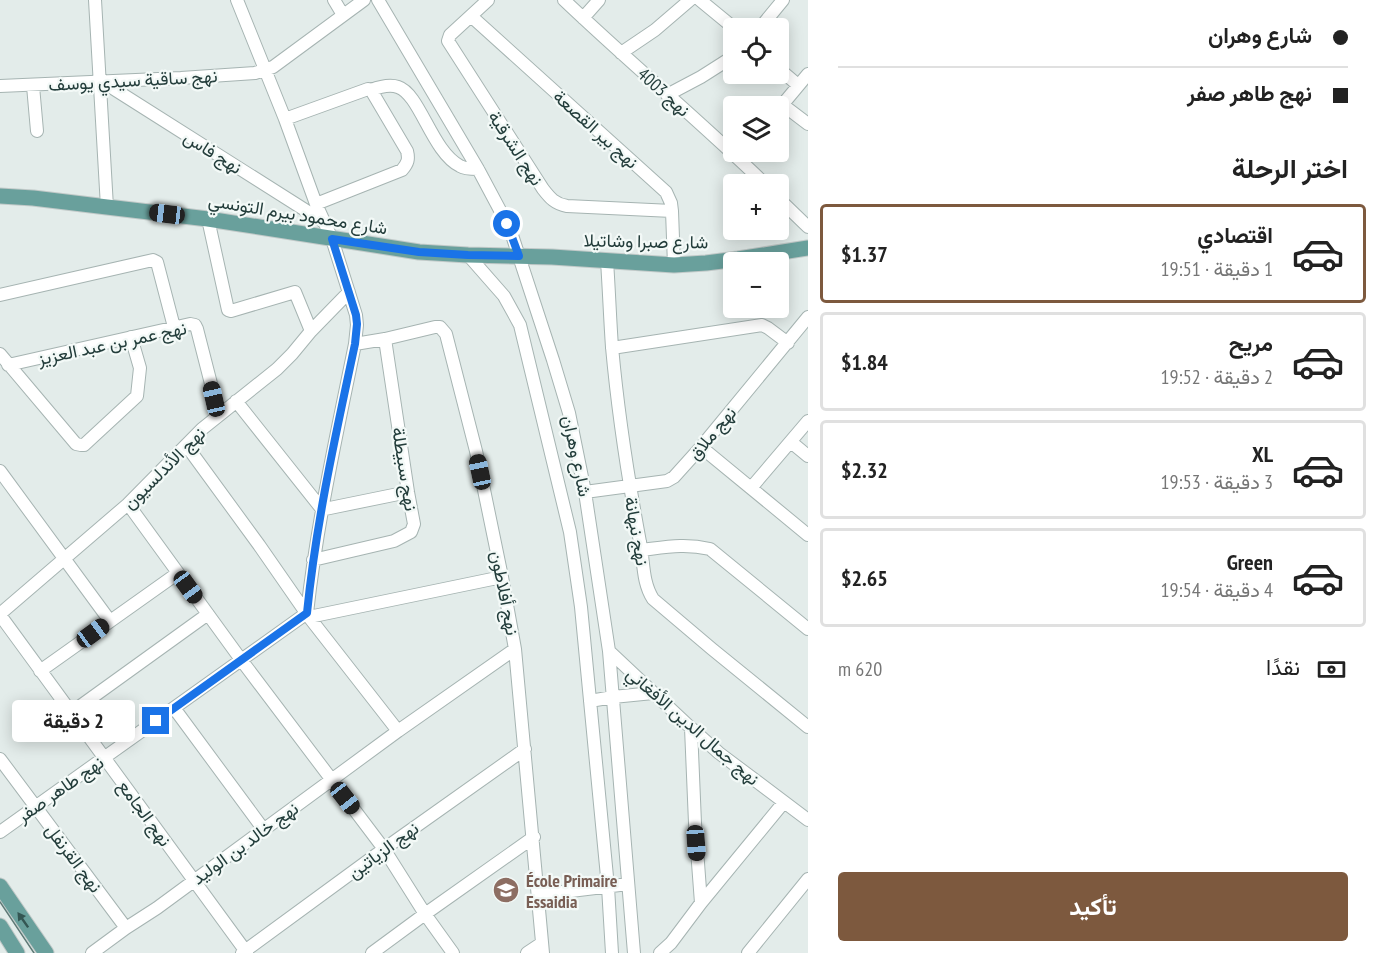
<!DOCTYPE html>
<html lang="ar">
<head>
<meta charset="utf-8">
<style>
  :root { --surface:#fff; --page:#f2f2f2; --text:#222; --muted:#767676; --line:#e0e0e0; --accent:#7d593e }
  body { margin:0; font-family:"PT Sans Narrow",Vazirmatn,sans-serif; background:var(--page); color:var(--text); direction:rtl; height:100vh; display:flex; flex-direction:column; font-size:22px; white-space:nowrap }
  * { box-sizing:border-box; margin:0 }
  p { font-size:20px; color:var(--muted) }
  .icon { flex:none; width:33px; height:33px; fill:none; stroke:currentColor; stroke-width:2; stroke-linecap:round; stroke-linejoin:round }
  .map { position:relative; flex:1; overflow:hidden; direction:ltr }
  .drawer { display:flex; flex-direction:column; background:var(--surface); width:570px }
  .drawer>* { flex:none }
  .banner { display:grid; align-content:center; height:132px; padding:0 30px; background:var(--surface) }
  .buttons { position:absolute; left:723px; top:18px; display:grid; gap:12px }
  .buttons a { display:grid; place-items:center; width:66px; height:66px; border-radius:6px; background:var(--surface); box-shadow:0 3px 15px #0003; font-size:30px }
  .end { position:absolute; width:27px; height:27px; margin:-14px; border:8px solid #1a73e8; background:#fff; box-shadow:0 0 0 3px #fff }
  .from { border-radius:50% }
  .bubble { position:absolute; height:42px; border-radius:6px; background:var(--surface); box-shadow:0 3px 15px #0003; font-size:20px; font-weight:700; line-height:42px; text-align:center; direction:rtl }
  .car { position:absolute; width:18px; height:36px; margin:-18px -9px; border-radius:8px; box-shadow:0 0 4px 2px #0007; background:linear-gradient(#222 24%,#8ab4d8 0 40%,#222 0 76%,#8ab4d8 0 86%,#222 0) }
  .banner b { display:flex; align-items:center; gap:21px; height:57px; font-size:22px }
  .banner b+b { border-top:2px solid var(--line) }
  .banner i { width:15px; height:15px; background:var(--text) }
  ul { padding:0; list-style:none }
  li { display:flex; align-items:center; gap:18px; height:99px; margin:0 12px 9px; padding:0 18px; border:3px solid var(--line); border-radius:6px }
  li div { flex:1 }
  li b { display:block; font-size:22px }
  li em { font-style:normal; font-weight:700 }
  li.selected { border-color:var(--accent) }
  li>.icon { width:54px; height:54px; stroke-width:1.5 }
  h2 { padding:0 30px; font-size:27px; line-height:72px }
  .pay { display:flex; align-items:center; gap:15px; height:66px; padding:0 30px; font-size:22px }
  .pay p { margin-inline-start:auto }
  .primary-button { display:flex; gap:12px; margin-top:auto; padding:12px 30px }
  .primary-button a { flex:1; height:69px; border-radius:6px; background:var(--accent); color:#fff; font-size:24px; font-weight:700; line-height:69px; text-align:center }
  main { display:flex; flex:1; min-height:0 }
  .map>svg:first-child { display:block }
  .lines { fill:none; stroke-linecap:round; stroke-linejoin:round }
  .minor-casing { stroke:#a6b4b2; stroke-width:14 }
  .major-casing { stroke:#c1c9c8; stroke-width:17 }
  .minor { stroke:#fff; stroke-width:12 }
  .major { stroke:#69a09c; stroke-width:15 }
  .tram { stroke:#5e7976; stroke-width:1.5 }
  .oneway { fill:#345653 }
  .route { stroke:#1a73e8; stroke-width:8 }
  .labels { text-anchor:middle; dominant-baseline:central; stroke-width:4.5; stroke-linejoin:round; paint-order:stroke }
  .street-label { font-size:18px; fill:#233d3b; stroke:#f3f9f7 }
  .education-label { font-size:18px; font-weight:bold; fill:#785e54; stroke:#f3f9f7; text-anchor:start }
</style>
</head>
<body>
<main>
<section class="drawer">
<div class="banner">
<b><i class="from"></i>شارع وهران</b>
<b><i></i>نهج طاهر صفر</b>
</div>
<h2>اختر الرحلة</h2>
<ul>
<li class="selected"><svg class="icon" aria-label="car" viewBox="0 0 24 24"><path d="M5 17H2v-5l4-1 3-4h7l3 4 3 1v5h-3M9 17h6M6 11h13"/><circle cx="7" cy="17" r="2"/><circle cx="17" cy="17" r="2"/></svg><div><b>اقتصادي</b><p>1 دقيقة · 19:51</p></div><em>$1.37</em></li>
<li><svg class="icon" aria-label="car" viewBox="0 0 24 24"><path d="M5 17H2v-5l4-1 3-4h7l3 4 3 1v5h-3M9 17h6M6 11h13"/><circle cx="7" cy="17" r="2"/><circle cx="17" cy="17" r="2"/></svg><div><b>مريح</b><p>2 دقيقة · 19:52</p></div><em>$1.84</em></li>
<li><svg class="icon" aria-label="car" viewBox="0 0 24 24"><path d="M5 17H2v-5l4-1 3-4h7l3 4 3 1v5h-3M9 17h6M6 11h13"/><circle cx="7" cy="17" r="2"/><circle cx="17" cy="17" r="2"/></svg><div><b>XL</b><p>3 دقيقة · 19:53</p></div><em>$2.32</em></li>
<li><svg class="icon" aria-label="car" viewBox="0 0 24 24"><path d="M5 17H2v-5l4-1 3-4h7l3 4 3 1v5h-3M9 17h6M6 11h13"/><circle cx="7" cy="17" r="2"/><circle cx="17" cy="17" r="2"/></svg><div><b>Green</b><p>4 دقيقة · 19:54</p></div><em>$2.65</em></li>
</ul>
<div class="pay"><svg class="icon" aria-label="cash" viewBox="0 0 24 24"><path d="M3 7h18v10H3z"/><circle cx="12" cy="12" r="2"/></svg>نقدًا<p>620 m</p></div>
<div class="primary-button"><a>تأكيد</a></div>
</section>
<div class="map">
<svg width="808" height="953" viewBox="0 0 808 953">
  <rect width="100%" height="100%" fill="#e3ecea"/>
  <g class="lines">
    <defs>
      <path id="minor" d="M95 0 107 207
        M334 0 343 15
        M378 0 478 169 510 229 553 360 569 413 585 492 609 651 634 953
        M488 0 450 35 448 41 543 189C550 198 555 204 567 206L672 211
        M564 0C630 63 700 121 765 184
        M700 0 734 28
        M471 16 666 192 671 203 672 211 674 265
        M583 18 599 0
        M760 28 783 0
        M621 53 655 30 690 0
        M778 68 798 85
        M103 82 324 222
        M0 86 181 78 255 73 273 67 364 0
        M33 86 37 131
        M371 90C379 87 389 84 398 87 420 94 432 152 460 166 465 169 473 169 478 169
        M667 95 701 77 734 56
        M783 105 808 124
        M778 110 808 74
        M285 119 368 89 371 90 407 151C409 159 408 163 402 170L316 204
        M778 198 808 227
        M208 219 228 310 231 311 295 292 311 331
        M468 255 504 296 520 325 570 532 581 607 608 887 612 953
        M607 261C609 290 610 319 612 347 618 413 628 478 640 542 644 561 642 582 653 599L712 649 808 727
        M0 295 153 260 157 262 174 327
        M355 344 385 339 435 327H440L446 334 476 451 502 577 515 649 543 953
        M612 348 762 325 768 328 788 343
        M0 354 76 444 81 445H84L137 396 140 368 131 337
        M8 365 190 324 195 325 197 329 219 415
        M236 401 321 508 325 509 408 492
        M791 442 808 456
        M186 445 259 545 309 617 398 731
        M701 447 808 535
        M0 471 110 621
        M751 488 808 421
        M585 492 667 481 674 477 701 447 808 317
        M128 504 242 661 384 849 425 914 453 953
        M641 550C666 547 685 543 710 549L808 629
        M313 560 394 541 411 532 414 524 408 492 385 339
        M0 614 128 504 202 429 277 369 292 354 311 331 349 292
        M0 615 247 953
        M309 617 502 577
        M609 651 691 728 719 753 808 820
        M40 671 178 573
        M590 701 613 697 653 693
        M174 708 264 830
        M72 712 208 614
        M691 728 695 823 701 903
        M0 759 126 928
        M0 832 307 613C317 522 337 433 355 344L357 325 356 315 332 239 316 204 285 119 237 0
        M538 895 628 884
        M92 953 126 928 157 908 398 731 515 649
        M242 953 384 849 525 749
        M372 953 425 914 534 837
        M527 953 542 943
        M660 953 671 943 701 903 784 802
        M748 953 808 879"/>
      <path id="major" d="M0 196 33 198 107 207 208 219 419 252 468 255 552 257 674 265 706 263 738 259 808 248
        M0 886 46 953
        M0 926 17 953"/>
    </defs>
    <use href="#minor" class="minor-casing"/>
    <use href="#major" class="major-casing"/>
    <use href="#minor" class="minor"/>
    <use href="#major" class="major"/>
    <path class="tram" d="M0 902 34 953"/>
  </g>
  <defs><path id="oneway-solid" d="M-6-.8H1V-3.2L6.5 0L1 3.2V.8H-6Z" transform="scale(1.5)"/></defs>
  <use class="oneway" href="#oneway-solid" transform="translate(23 920) rotate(-125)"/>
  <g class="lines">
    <path class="route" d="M156 721 307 613C316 522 336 433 355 344L357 324 356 315 332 239 419 252 468 255 519 256 507 224"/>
  </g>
  <defs>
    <symbol id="school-disc" viewBox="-11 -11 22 22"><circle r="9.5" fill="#8d6e63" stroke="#f3f9f7"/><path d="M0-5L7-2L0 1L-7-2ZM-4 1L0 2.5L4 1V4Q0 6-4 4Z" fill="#fff"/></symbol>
  </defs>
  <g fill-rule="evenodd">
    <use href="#school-disc" x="491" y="875" width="30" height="30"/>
  </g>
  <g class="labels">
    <g class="street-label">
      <text transform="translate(133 80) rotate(-3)">نهج ساقية سيدي يوسف</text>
      <text transform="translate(664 92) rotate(42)">نهج 4003</text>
      <text transform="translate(596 129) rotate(42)">نهج بير القصعة</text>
      <text transform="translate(516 148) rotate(57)">نهج الشرقية</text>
      <text transform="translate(213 152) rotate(32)">نهج فاس</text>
      <text transform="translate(298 214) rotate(9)">شارع محمود بيرم التونسي</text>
      <text transform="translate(646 241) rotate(1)">شارع صبرا وشاتيلا</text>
      <text transform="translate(112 343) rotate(-12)">نهج عمر بن عبد العزيز</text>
      <text transform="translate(712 433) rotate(-50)">نهج ملاق</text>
      <text transform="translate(577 456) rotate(78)">شارع وهران</text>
      <text transform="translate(164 468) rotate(-45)">نهج الأندلسيون</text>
      <text transform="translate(405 469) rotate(81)">نهج سبيطلة</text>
      <text transform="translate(637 531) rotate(80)">نهج نبهانة</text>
      <text transform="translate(505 593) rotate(79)">نهج أفلاطون</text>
      <text transform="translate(693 726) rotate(41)">نهج جمال الدين الأفغاني</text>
      <text transform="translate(60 789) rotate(-35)">نهج طاهر صفر</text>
      <text transform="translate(145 813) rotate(54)">نهج الجامع</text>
      <text transform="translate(245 843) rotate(-36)">نهج خالد بن الوليد</text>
      <text transform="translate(383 850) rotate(-36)">نهج الزياتين</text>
      <text transform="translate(74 858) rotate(53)">نهج القرنفل</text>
    </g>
    <g class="education-label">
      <text x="526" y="880">École Primaire<tspan x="526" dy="21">Essaidia</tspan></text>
    </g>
  </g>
</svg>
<div class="buttons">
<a><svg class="icon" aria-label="locate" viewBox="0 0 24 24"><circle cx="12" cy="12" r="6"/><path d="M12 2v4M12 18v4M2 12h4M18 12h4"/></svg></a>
<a><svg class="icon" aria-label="layers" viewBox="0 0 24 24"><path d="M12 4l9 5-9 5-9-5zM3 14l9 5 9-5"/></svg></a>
<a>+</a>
<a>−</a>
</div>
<i class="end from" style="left:507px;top:224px"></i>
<i class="end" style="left:156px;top:721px"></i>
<div class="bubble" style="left:12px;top:700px;width:123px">2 دقيقة</div>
<i class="car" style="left:167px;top:214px;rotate:277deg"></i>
<i class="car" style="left:214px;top:399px;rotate:347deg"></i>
<i class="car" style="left:480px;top:472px;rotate:348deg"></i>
<i class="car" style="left:188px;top:587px;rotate:144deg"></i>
<i class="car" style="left:93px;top:633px;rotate:54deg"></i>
<i class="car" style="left:345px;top:798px;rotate:142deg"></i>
<i class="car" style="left:696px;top:843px;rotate:176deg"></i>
</div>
</main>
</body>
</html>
